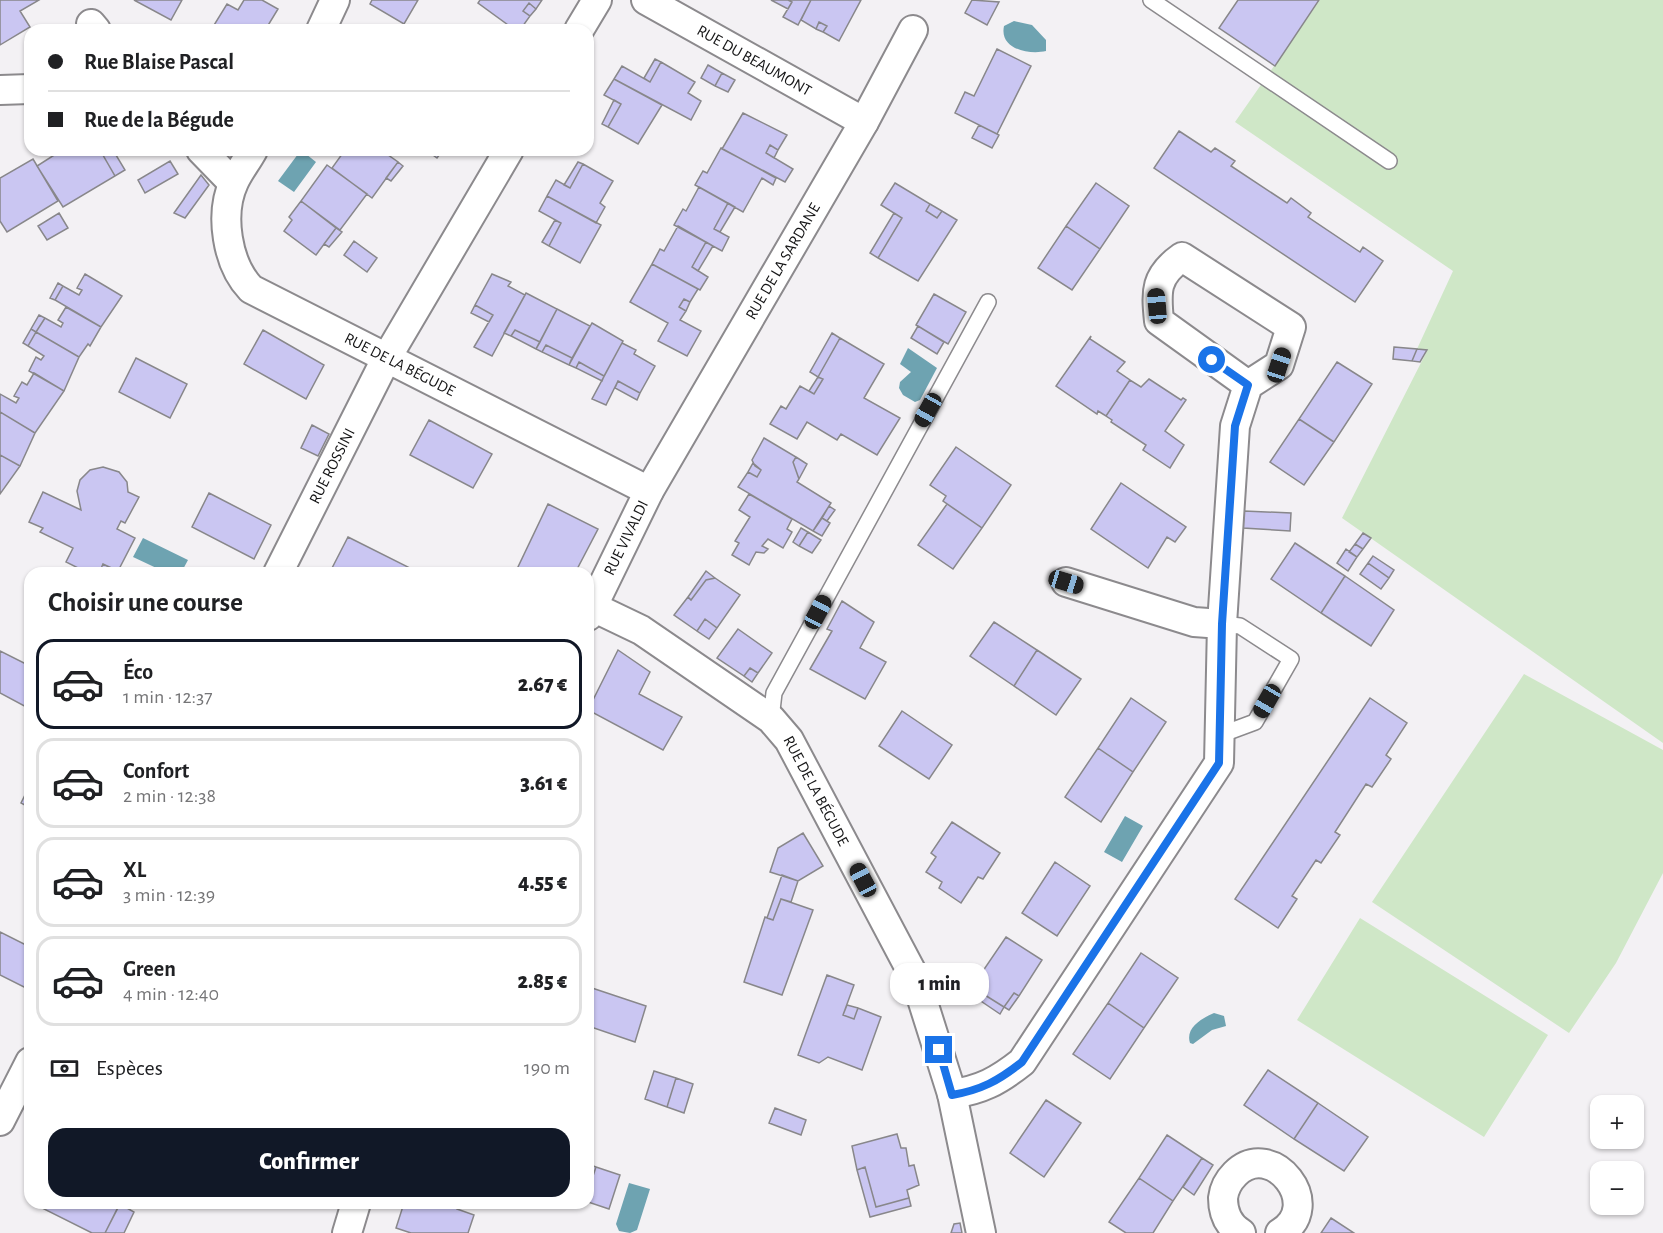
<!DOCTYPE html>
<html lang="fr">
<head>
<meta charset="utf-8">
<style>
  :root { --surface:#fff; --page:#f6f6f6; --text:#202124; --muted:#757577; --line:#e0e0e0; --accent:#111827 }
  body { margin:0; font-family:"Alegreya Sans",sans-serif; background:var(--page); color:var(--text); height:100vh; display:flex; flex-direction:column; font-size:22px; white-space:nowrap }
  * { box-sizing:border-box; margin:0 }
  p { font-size:20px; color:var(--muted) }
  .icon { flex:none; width:33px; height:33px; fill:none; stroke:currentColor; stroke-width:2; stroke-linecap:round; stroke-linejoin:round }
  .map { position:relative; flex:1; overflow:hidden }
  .sheet { position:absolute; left:24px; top:567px; width:570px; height:642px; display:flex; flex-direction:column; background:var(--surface); border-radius:18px; box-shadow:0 2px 4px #0004 }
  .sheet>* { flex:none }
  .hud { position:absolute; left:24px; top:24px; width:570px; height:132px; border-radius:18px; box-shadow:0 2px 4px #0004; display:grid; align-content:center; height:132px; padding:0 24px; background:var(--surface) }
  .fabs { position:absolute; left:1590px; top:1095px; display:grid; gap:12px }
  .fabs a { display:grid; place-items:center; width:54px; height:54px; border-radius:12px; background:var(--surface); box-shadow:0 2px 4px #0004; font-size:30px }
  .end { position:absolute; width:27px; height:27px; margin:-14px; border:8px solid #1a73e8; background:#fff; box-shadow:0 0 0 3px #fff }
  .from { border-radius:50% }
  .bubble { position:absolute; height:42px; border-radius:18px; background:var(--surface); box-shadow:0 2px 4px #0004; font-size:20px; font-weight:800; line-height:42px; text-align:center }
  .car { position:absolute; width:18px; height:36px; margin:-18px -9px; border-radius:8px; box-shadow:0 0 4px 2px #0007; background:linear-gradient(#222 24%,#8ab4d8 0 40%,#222 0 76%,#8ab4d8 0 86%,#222 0) }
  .hud b { display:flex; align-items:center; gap:21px; height:57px; font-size:22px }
  .hud b+b { border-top:2px solid var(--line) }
  .hud i { width:15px; height:15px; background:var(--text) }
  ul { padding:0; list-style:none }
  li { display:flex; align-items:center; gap:18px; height:90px; margin:0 12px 9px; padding:0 12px; border:3px solid var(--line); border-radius:18px }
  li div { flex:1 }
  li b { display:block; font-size:22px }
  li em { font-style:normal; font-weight:800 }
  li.selected { border-color:var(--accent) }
  li>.icon { width:54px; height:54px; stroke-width:1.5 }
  h2 { padding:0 24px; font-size:27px; line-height:72px }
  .pay { display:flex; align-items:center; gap:15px; height:66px; padding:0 24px; font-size:22px }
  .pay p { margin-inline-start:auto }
  .action { display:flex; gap:12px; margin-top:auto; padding:12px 24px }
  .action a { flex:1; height:69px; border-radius:18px; background:var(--accent); color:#fff; font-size:24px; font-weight:800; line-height:69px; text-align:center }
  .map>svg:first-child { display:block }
  .green { fill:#cfe7c7 }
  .water { fill:#6ea3b1 }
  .building { fill:#cac6f2; stroke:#88878a; stroke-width:1.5 }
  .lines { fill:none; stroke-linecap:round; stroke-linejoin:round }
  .lane-casing { stroke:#8c8a8d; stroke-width:18 }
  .street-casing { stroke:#8c8a8d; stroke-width:32 }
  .lane { stroke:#fff; stroke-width:15 }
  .street { stroke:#fff; stroke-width:28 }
  .route { stroke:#1a73e8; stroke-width:8 }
  .labels { text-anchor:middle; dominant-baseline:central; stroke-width:4.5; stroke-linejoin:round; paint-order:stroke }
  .street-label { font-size:16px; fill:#141415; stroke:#fff }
</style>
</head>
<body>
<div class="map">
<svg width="1663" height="1233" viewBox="0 0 1663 1233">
  <rect width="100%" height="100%" fill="#f3f1f4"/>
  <path class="green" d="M1320 0H1663V743L1342 518 1427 351 1417 349 1453 271 1235 122Z
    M1524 674 1663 750V873L1616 963 1569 1033 1372 902Z
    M1360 918 1548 1035 1484 1137 1297 1020Z"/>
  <path class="water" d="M1014 21 1032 25 1046 40V51C1029 55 999 49 1004 26Z
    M301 150 316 162 294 192 278 181Z
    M908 348 937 368 920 400 915 402 903 395 899 388 900 382 911 372 900 364Z
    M143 538 188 560 181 573H167L133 557Z
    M1125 816 1143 826 1122 862 1104 852Z
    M1214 1013 1224 1016 1226 1026 1212 1030 1193 1044 1190 1043C1185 1028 1202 1018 1214 1013Z
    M629 1183 650 1189 637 1230 630 1233 619 1231 616 1224Z"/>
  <path class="building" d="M0 0H39L20 11 30 27 0 45Z
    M134 0H182L171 20Z
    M244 0H262L278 9 267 27 272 30H211L227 4 238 10Z
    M372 0H418L404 24 370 4Z
    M480 0H542L536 9 529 3 523 11 530 16 520 30H515L478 3Z
    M771 0H788L792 2 788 9Z
    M788 0H811L798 25 783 17 792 2Z
    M811 0H861L839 41 823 32 827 26 819 22 816 29 801 20Z
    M972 0 999 2 987 25 965 13Z
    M1238 0H1319L1275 66 1219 28Z
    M529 3 536 9 530 16 523 11Z
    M819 22 827 26 823 32 816 29Z
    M997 49 1031 66 997 134 955 113 965 92 974 96Z
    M655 59 661 62 650 82 644 78Z
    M661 62 695 82 688 93 701 101 691 120 614 79 622 66 650 82Z
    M708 65 722 73 715 86 701 78Z
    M722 73 735 80 728 92 715 86Z
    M614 79 662 105 638 144 608 127 621 104 604 95Z
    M614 100 621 104 608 127 602 124Z
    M743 113 787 135 778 150 770 145 766 153 793 169 785 182 722 149Z
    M979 125 999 135 992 148 972 138Z
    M1179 131 1211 152 1215 148 1235 161 1231 166 1287 203 1291 198 1311 213 1308 217 1360 252 1363 247 1383 261 1355 302 1154 168Z
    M770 145 778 150 774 158 766 153Z
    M721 148 776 178 773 185 762 178 743 212 695 185 703 171 707 173Z
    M62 150H100L115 176 63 207 37 166Z
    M100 150H113L125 170 115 176Z
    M345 150H381L398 162 372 198 332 168Z
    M426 150H443L437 158Z
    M33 159 58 201 7 232 0 221V178Z
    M170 161 178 174 145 193 138 180Z
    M398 162 403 166 391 181 386 178Z
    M578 162 583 164 570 188 564 185Z
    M583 164 613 181 600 203 605 207 596 223 547 196 556 180 570 188Z
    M327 165 367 194 340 230 301 201Z
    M201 175 209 185 185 218 174 213Z
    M895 183 930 204 926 211 937 218 942 211 957 220 918 281 878 258 902 218 881 205Z
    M1096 183 1129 206 1100 249 1066 226Z
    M699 187 728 203 714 229 729 237 722 251 674 225 683 209 686 211Z
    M547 196 601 225 580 263 549 246 561 223 539 211Z
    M301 201 336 228 316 255 284 231 292 220 289 217Z
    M728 203 735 207 720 232 714 229Z
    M930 204 942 211 937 218 926 211Z
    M59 213 68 228 47 240 38 226Z
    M894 213 902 218 878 258 870 253Z
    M555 220 561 223 549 246 542 242Z
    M678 226 706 242 692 267 708 277 700 290 652 264 660 249 664 251Z
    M1066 226 1100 249 1072 290 1038 268Z
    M336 228 342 232 329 247 324 244Z
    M354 241 377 258 367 272 344 255Z
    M706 242 713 246 698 271 692 267Z
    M652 264 698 289 690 302 684 299 679 307 686 311 680 320 701 331 687 356 658 341 668 323 630 302Z
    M85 274 122 296 101 327 55 300 63 286 79 295 82 290 77 288Z
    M492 274 511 282 508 286 525 295 492 356 474 347 493 315 475 305Z
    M58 283 63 286 55 300 50 298Z
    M526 293 557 309 540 342 515 330 511 336 504 333Z
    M934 294 966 312 948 344 916 325Z
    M684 299 690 302 686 311 679 307Z
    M475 305 493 315 489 322 471 313Z
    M66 307 101 327 90 346 88 344 79 357 36 332 45 318 61 327 63 323 58 320Z
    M557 309 590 326 572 358 546 345 542 352 536 349Z
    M39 315 45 318 36 332 31 329Z
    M592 323 623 341 604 376 579 362 576 368 569 365Z
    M918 326 944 342 937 354 911 338Z
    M31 329 36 332 28 346 23 343Z
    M263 330 324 365 306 399 244 364Z
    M515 330 540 342 536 349 511 336Z
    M36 332 79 357 64 391 29 371 36 357 41 360 44 356 28 346Z
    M832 333 840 338 818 377 810 372Z
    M1091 336 1090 339 1125 362 1117 371 1130 380 1106 416 1098 411 1097 414 1056 386Z
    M840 338 884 364 864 398 900 418 877 455 841 434 837 440 807 422 797 439 770 424 781 406 786 409 800 386 814 394 823 379 818 377Z
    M622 343 636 350 634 354 655 366 640 393 618 381 606 405 592 399Z
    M546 345 572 358 569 365 542 352Z
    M1394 347 1417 349 1412 361 1393 359Z
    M1417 349 1427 350 1420 362 1412 361Z
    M136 358 187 384 170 418 119 392Z
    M579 362 604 376 602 381 576 368Z
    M1337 362 1372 384 1334 442 1299 419Z
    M34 373 64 391 35 433 0 412V394L16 403 19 398 14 396 22 382 27 385Z
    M818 377 823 379 814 394 809 391Z
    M1149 379 1181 400 1183 398 1186 400 1165 431 1184 445 1170 468 1143 450 1146 445 1111 422 1112 420 1106 416 1130 380 1141 387Z
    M618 381 640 393 637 400 615 388Z
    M0 412 35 433 20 466 0 455Z
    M1299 419 1334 442 1304 485 1270 462Z
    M429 420 492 454 473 488 410 455Z
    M312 425 329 434 318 456 301 448Z
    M764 438 796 457 793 462 799 479 797 482 831 503 813 531 738 487 748 472 757 477 761 470 755 466 752 460Z
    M956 447 1011 485 982 528 943 501 946 496 930 485Z
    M0 455 20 466 0 494Z
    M796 457 807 464 799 479 793 462Z
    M753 463 761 470 757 477 748 472Z
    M103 467 119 472 127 482 128 492 139 497 125 523 121 521 117 529 135 538 118 571 103 564 99 573H88L66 562 73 548 40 532 43 528 29 522 43 492 81 510 77 491 80 480 90 470Z
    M1121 483 1186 527 1175 542 1167 537 1148 568 1091 529Z
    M209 493 271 525 254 559 192 527Z
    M749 494 792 519 787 529 792 532 783 548 768 539 762 546 768 549 764 553 756 552 749 565 732 555 739 543 735 541 750 517 739 510Z
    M548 504 598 529 575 573H530L518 567Z
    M947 504 982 528 953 569 918 545Z
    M829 506 835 510 827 521 822 518Z
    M1244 511 1291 513 1290 531 1243 528Z
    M822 518 830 523 822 536 813 531Z
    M801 528 808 532 799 546 793 542Z
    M808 532 821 540 812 553 799 546Z
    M1363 533 1371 538 1363 549 1355 544Z
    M348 537 410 568 408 573 330 572Z
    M1295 543 1345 576 1321 613 1271 579Z
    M1355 544 1363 549 1357 557 1349 552Z
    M1346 549 1357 557 1348 571 1337 563Z
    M1373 556 1394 570 1389 578 1368 563Z
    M1368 563 1389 578 1381 589 1360 574Z
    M103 564 115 570 114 573H99Z
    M220 568 231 573H217Z
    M706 571 715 578 706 580 691 600 688 597Z
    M1345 576 1394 610 1371 646 1321 613Z
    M715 578 740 595 717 628 705 619 697 631 674 615 688 597 691 600 706 580Z
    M842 601 874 622 860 648 886 662 865 699 810 669 832 631 827 629Z
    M705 619 717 628 709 639 697 631Z
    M994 622 1037 650 1014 686 970 656Z
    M738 629 772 653 758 673 750 668 744 676 717 658Z
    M618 650 650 672 639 694 682 717 663 750 588 710Z
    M1037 650 1081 679 1056 715 1014 686Z
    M0 651 30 666V709L0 693Z
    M750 668 758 673 752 682 744 676Z
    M1131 698 1166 722 1133 772 1098 748Z
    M1370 698 1407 723 1386 755 1391 759 1372 787 1366 784 1335 832 1340 835 1321 863 1316 860 1292 896 1297 899 1278 928 1235 899Z
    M902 711 952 745 929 779 879 746Z
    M1098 748 1133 772 1101 822 1065 797Z
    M30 785V808L21 803Z
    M952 822 1000 853 983 879 978 877 961 903 939 888 942 882 926 872 936 857 931 853Z
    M803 833 823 866 798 881 770 872 778 848Z
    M1055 862 1090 886 1057 936 1022 913Z
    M782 875 798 881 791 902 781 899 773 920 767 918Z
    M781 899 813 910 782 995 744 982 765 917 773 920Z
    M0 932 30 947V990L0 975Z
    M1006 937 1042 960 1019 996 1014 993 1004 1007 972 987Z
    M1141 953 1178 978 1144 1028 1108 1003Z
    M827 975 854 985 843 1015 854 1019 858 1008 881 1017 862 1070 828 1057 819 1063 798 1055Z
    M972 987 1004 1007 1000 1014 969 993Z
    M592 988 646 1006 635 1042 588 1026V999Z
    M1014 993 1019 996 1009 1010 1004 1007Z
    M1108 1003 1144 1028 1110 1079 1073 1054Z
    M847 1005 858 1008 854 1019 843 1015Z
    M1268 1070 1318 1103 1294 1139 1244 1105Z
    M654 1071 676 1078 667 1107 645 1099Z
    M676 1078 693 1084 684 1113 667 1107Z
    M1046 1100 1081 1123 1044 1177 1010 1153Z
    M1318 1103 1368 1137 1344 1171 1294 1139Z
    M775 1108 806 1120 801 1135 769 1123Z
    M897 1134 901 1148H906L909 1166 914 1165 919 1185 907 1190 909 1198 876 1207 865 1167 857 1170 852 1146Z
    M1167 1135 1202 1158 1173 1201 1139 1178Z
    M1202 1158 1213 1165 1194 1195 1183 1187Z
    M588 1164 596 1167 588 1191Z
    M596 1167 620 1175 609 1209 588 1202V1191Z
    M865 1167 876 1207 909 1198 911 1206 870 1217 857 1170Z
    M1139 1178 1173 1201 1153 1233H1126L1109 1222Z
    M42 1203H120L105 1233H92L40 1207Z
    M404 1203H459L457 1209 474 1215 468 1233H411L396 1228Z
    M120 1204 134 1212 124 1233H105Z
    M1331 1218 1354 1233H1321Z
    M960 1223 962 1233H951L954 1224Z"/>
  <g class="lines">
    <defs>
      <path id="lane" d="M1151 0 1389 161
        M771 719 774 693 988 302
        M1220 735 1255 722 1291 659 1240 626 1222 624"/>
      <g id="street">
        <path id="s1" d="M646 0 864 122"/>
        <path d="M91 24 96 30"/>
        <path d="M321 30 335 0"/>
        <path d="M579 30 597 0"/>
        <path d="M0 90 30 89"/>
        <path d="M201 150 233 183"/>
        <path id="s2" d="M253 150C247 161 239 171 234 182 219 214 227 264 251 289L649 491"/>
        <path id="s3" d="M278 573 386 359 509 150"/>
        <path d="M1066 582 1194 622 1222 624"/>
        <path id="s4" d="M593 607 641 630 771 719 789 740 916 980 952 1094 981 1233"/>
        <path id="s5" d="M588 616 649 491 864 122 913 30"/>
        <path d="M952 1094C981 1090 998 1081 1022 1062L1219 763 1222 624 1235 426 1248 385 1279 365 1291 327 1182 257C1155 276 1156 291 1159 321L1248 385"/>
        <path d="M0 1121 30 1062"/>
        <path d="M347 1233 356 1203"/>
        <path d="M1241 1233C1228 1225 1223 1213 1223 1198 1224 1189 1229 1180 1235 1174 1272 1137 1326 1206 1280 1233"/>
      </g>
    </defs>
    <use href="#lane" class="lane-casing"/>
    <use href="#street" class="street-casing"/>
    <use href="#lane" class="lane"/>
    <use href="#street" class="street"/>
  </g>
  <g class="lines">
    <path class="route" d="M939 1050 952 1095C981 1090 998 1081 1022 1062L1219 763 1222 624 1235 426 1248 385 1212 360"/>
  </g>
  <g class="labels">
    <g class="street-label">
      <text stroke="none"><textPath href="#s1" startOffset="124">RUE DU BEAUMONT</textPath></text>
      <text stroke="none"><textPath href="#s5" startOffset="405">RUE DE LA SARDANE</textPath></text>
      <text stroke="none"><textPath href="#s2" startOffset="318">RUE DE LA BÉGUDE</textPath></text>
      <text stroke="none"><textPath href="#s3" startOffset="120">RUE ROSSINI</textPath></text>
      <text stroke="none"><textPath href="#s5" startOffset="87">RUE VIVALDI</textPath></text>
      <text stroke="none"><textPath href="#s4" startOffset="296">RUE DE LA BÉGUDE</textPath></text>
    </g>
  </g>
</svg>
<div class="fabs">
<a>+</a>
<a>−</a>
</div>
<i class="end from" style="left:1212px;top:360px"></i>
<i class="end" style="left:939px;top:1050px"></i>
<div class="bubble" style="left:890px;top:963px;width:99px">1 min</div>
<i class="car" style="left:1157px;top:306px;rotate:355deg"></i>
<i class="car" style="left:1279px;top:365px;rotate:18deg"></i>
<i class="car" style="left:928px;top:410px;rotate:209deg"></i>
<i class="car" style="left:1066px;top:582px;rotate:107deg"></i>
<i class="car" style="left:818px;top:612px;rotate:28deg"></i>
<i class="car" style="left:1267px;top:701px;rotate:210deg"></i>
<i class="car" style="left:863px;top:880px;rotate:332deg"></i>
<div class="hud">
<b><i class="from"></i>Rue Blaise Pascal</b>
<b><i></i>Rue de la Bégude</b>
</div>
<section class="sheet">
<h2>Choisir une course</h2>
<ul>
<li class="selected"><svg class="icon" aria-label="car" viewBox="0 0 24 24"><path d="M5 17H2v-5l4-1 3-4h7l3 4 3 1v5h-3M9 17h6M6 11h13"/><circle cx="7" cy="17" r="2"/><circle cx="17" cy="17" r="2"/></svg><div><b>Éco</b><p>1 min · 12:37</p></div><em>2.67 €</em></li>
<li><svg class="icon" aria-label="car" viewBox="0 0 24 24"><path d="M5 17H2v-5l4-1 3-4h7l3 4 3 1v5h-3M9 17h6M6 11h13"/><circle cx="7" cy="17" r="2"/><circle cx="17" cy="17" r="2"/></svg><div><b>Confort</b><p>2 min · 12:38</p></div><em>3.61 €</em></li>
<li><svg class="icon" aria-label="car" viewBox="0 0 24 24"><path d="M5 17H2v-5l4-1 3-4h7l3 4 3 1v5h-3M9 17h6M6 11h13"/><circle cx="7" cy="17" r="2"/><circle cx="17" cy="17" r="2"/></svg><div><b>XL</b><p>3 min · 12:39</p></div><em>4.55 €</em></li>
<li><svg class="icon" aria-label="car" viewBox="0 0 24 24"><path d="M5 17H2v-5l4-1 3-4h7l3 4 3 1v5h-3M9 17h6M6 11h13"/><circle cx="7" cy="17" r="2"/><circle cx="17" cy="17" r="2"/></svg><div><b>Green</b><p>4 min · 12:40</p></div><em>2.85 €</em></li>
</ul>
<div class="pay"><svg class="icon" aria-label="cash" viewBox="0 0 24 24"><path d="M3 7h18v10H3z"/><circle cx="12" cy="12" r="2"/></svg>Espèces<p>190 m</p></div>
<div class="action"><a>Confirmer</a></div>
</section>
</div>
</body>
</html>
